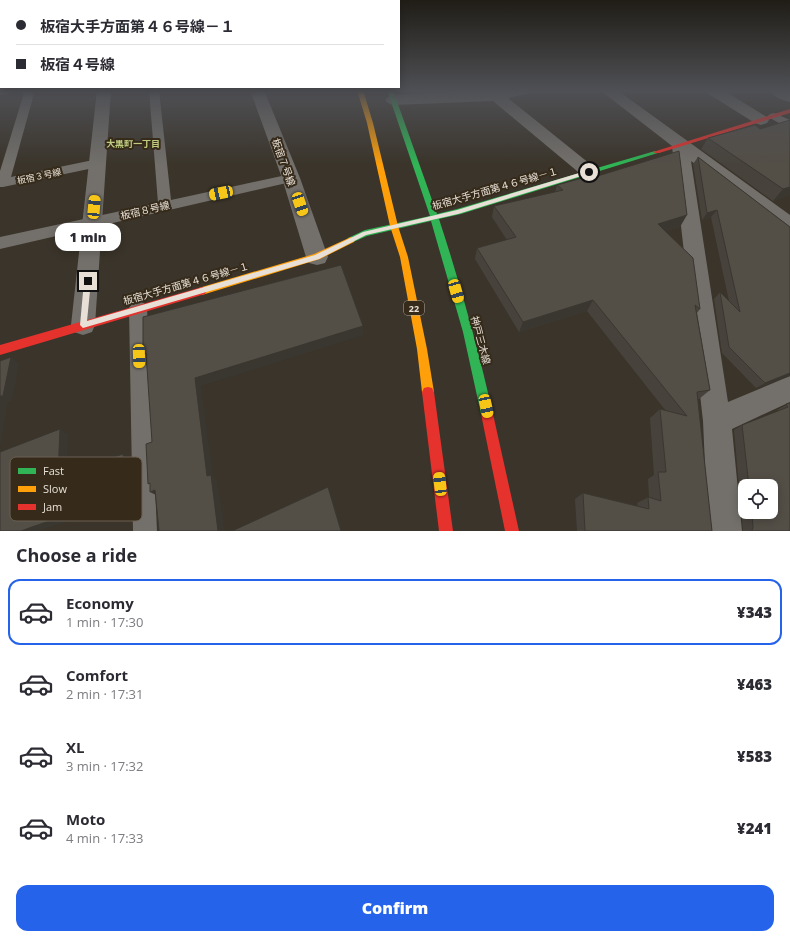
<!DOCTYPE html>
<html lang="en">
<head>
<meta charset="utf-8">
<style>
  :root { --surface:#fff; --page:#f7f7f7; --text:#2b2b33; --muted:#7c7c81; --line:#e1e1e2; --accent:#2563eb }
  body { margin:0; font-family:"Open Sans","Noto Sans JP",sans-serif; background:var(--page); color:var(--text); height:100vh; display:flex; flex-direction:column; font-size:15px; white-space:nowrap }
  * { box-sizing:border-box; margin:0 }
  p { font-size:13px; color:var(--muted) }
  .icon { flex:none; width:22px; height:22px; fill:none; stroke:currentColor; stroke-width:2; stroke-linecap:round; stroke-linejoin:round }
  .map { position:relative; height:531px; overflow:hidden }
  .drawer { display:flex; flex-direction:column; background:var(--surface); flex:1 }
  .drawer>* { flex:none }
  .banner { position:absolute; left:0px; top:0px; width:400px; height:88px; box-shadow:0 2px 10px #0003; display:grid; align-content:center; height:88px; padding:0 16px; background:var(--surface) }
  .controls { position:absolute; left:738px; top:479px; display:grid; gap:8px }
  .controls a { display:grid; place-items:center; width:40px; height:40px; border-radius:8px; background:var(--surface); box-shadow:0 2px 10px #0003; font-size:20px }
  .end { position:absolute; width:18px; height:18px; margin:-9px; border:5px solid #e8e0d6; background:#111; box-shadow:0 0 0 2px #111 }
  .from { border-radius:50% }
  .bubble { position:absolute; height:28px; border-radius:12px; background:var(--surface); box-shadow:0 2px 10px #0003; font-size:13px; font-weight:800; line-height:28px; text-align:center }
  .car { position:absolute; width:12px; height:24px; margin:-12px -6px; border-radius:5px; box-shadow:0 0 3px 1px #0007; background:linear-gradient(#f5c518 24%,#345 0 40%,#f5c518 0 76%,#345 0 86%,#f5c518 0) }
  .banner b { display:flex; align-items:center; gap:14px; height:38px; font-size:15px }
  .banner b+b { border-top:1px solid var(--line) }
  .banner i { width:10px; height:10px; background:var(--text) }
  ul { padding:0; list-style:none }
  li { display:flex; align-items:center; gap:12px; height:66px; margin:0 8px 6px; padding:0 8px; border:2px solid transparent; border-radius:12px }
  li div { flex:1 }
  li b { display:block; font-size:15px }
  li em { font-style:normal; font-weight:800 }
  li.active { border-color:var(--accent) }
  li>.icon { width:36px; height:36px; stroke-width:1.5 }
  h2 { padding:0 16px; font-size:18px; line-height:48px }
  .primary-button { display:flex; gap:8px; margin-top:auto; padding:8px 16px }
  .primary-button a { flex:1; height:46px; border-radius:12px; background:var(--accent); color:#fff; font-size:16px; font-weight:800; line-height:46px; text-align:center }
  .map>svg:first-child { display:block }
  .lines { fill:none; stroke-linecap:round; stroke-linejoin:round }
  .lane { fill:#73706b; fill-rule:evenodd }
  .street { fill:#73706b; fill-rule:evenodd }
  .fast { fill:#30b455; fill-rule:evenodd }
  .slow { fill:#ff9f0a; fill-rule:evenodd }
  .jam { fill:#e5322d; fill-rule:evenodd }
  .wall { fill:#47433c; fill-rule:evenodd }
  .shaded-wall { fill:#3a3731 }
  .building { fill:#534e46; stroke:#3a3731 }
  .route { fill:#e8e0d6 }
  .labels { text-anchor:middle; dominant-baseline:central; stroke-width:4; stroke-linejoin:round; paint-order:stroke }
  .far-neighbourhood-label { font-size:9px; font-weight:bold; fill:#bfcc80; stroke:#362b1a }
  .far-street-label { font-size:9px; fill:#e8e0d6; stroke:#362b1a }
  .shield { fill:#362b1a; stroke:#b3aa9e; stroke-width:1 }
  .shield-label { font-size:9px; font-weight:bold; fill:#e8e0d6 }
  .street-label { font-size:10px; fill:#e8e0d6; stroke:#362b1a }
  .key { fill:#362b1a; stroke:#6b6152; stroke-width:1 }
  .key-label { font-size:11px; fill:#e8e0d6 }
</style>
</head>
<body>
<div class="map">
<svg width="790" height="531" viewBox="0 0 790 531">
  <rect width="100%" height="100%" fill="#3a342a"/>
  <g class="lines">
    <path class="lane" d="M25 90H35L11 177 98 159 103 160 104 163 103 166 3 187H0V171Z
      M149 90H159L171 200 291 174 296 175 298 178 296 181 291 182 0 249V237L158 203Z
      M774 113 790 120V129L770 118 768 116 770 114Z
      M138 301 144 303 147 308 157 531H133L129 308 132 303Z"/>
    <path class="street" d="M0 90H12L10 93 0 95Z
      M97 90H111L95 325 92 332 83 335 74 332 71 325Z
      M250 90H264L300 178 328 257 325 263 317 265 309 263 306 257 282 178Z
      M503 90H531L529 93 508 98 595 168 598 172 595 176 589 178 583 176 493 101 393 105 388 103 385 100 388 97 393 95Z
      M600 90H617L790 215V232L783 230 691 161 728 402 790 376V402L732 429 742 531H708L703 421 672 146Z
      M705 90H723L767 117 769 120 767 123 761 125 755 123 707 93Z
      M769 90H787L790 92V102C783 101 773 96 769 90Z"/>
    <path class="fast" d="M387 90H393L437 214 457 209 655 151H659L661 152 461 214 439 219C460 283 478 348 493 414L491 418 487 420 483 418 481 414 463 332 431 221 367 236 351 243 347 240 348 238 365 230 430 216Z"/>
    <path class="slow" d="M357 90H363L373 123 398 226 408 257 427 349 434 392 432 396 428 397 424 396 422 392 417 349 400 257 390 226 367 123Z
      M351 237 355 240 354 242 320 259 202 295 199 294 197 291 199 288 202 287 314 254Z"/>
    <path class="jam" d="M790 109V113L659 153H655L653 152Z
      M202 287 205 288 207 291 205 294 0 355V345Z
      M428 387 432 388 434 392 453 531H439L422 392 424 388Z
      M487 408 491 410 493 414 519 531H505L481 414 483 410Z"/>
  </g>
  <path class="wall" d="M755 125 790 195 773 201 701 149 708 138Z
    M698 157 790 227V376L756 388 722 353 714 299 720 292 729 301 711 217 702 220 693 164Z
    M588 179 680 227 665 231 700 309 697 313 710 390 699 399H697L712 531H577L575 499 583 493 638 506 637 503 649 497 648 479 654 475 650 418 660 409 666 411 587 311 519 332 475 259 477 248 507 240 492 217 494 206 555 192 557 185Z
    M790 403V531H743L734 430 742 425 778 411 777 410ZM745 486H771V512H745Z"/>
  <path class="shaded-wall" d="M790 187V195L773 201 783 189Z
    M717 210 711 217 702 220 707 213Z
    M687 215 680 227 651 235 658 224Z
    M593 300 587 311 519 332 523 322Z
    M363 326 364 335 201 386 213 477 217 481 225 531H218L207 476 195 378Z
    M11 357 19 364 12 401 8 402 0 447V396Z
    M790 373V376L756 388 765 383Z
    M60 429 68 434 67 480 58 476Z
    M123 454 130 459 131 499 39 531H21L32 527Z
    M328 487 331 493 342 531H341Z
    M155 490 160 497 150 492Z"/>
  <path class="building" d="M790 120V187L783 189 708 138 755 125 760 129Z
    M679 151 687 215 658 224 693 258 700 309 695 305 710 390 697 392 712 531H585L583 493 649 509 648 497 661 501 658 472H666L660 409 687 416 593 300 523 322 477 248 516 237 494 206 563 190 557 185 586 177 588 179Z
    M698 157 790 227V373L765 383 729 347 720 292 740 312 717 210 707 213Z
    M341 265 363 326 195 378 207 476 211 475 218 531H159L155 490 150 492V483L148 484 146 444 152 442 146 353 143 354V317Z
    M11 357 3 396H0V361Z
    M790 403V531H752V530L753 528 752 512H771V486H749L742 425 788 407 786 404Z
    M60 429 58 476 123 454 124 495 32 527 21 531H0V452Z
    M328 487 341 531H232Z"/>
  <linearGradient id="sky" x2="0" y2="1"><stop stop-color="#201d17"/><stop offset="0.55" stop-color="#4f5055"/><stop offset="1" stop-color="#4f5055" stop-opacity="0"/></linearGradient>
  <rect width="790" height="165" fill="url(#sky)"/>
  <path class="route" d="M589 170 591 172V173L458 214 366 235 319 259 83 328 80 325 84 281 88 278 91 281 87 321 315 255 363 232 457 210Z"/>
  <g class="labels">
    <g class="far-neighbourhood-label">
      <text x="133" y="143">大黒町一丁目</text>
    </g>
    <g class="far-street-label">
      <text transform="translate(39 176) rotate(-12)">板宿３号線</text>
    </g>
    <rect class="shield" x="404" y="301" width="20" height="14" rx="3"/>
    <g class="shield-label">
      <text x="414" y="308">22</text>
    </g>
    <g class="street-label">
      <text transform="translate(284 162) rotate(70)">板宿７号線</text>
      <text transform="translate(495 188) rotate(-16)">板宿大手方面第４６号線－１</text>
      <text transform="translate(145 210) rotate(-13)">板宿８号線</text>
      <text transform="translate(186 283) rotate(-16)">板宿大手方面第４６号線－１</text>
      <text transform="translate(481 340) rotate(75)">神戸三木線</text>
    </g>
  </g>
  <rect x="10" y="457" width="132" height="64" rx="6" class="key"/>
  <rect x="18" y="468" width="18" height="6" fill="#30b455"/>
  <rect x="18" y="486" width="18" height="6" fill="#ff9f0a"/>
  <rect x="18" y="504" width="18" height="6" fill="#e5322d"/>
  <g class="key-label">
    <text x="43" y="475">Fast</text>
    <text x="43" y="493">Slow</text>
    <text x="43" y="511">Jam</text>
  </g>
</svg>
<div class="controls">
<a><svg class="icon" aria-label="locate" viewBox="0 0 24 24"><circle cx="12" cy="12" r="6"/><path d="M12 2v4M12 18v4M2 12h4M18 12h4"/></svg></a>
</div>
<i class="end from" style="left:589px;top:172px"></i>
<i class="end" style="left:88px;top:281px"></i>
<div class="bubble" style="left:55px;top:223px;width:66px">1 min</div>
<i class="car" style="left:221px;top:193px;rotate:258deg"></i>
<i class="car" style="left:300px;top:204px;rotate:161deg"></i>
<i class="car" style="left:94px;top:207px;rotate:5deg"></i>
<i class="car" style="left:456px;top:291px;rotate:164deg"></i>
<i class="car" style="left:139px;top:356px;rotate:178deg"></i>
<i class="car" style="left:486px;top:406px;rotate:168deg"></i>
<i class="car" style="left:440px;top:484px;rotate:353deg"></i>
<div class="banner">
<b><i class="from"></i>板宿大手方面第４６号線－１</b>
<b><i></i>板宿４号線</b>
</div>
</div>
<section class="drawer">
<h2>Choose a ride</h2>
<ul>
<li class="active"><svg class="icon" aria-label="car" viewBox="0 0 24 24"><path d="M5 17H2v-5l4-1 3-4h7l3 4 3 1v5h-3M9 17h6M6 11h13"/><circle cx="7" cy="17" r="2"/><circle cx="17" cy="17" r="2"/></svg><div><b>Economy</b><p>1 min · 17:30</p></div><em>¥343</em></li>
<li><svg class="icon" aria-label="car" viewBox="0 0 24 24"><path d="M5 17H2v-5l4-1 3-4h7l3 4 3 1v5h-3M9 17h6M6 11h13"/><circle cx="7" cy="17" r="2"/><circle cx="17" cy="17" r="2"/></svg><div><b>Comfort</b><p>2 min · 17:31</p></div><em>¥463</em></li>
<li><svg class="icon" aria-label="car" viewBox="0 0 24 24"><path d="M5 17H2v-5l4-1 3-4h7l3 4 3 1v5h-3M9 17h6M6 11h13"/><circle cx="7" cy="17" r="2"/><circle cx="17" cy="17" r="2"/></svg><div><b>XL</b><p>3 min · 17:32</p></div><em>¥583</em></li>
<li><svg class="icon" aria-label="car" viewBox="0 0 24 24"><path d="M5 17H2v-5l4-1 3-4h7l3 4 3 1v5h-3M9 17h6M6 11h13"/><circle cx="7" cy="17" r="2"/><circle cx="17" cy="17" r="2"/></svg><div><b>Moto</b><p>4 min · 17:33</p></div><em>¥241</em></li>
</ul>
<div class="primary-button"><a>Confirm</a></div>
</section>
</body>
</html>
